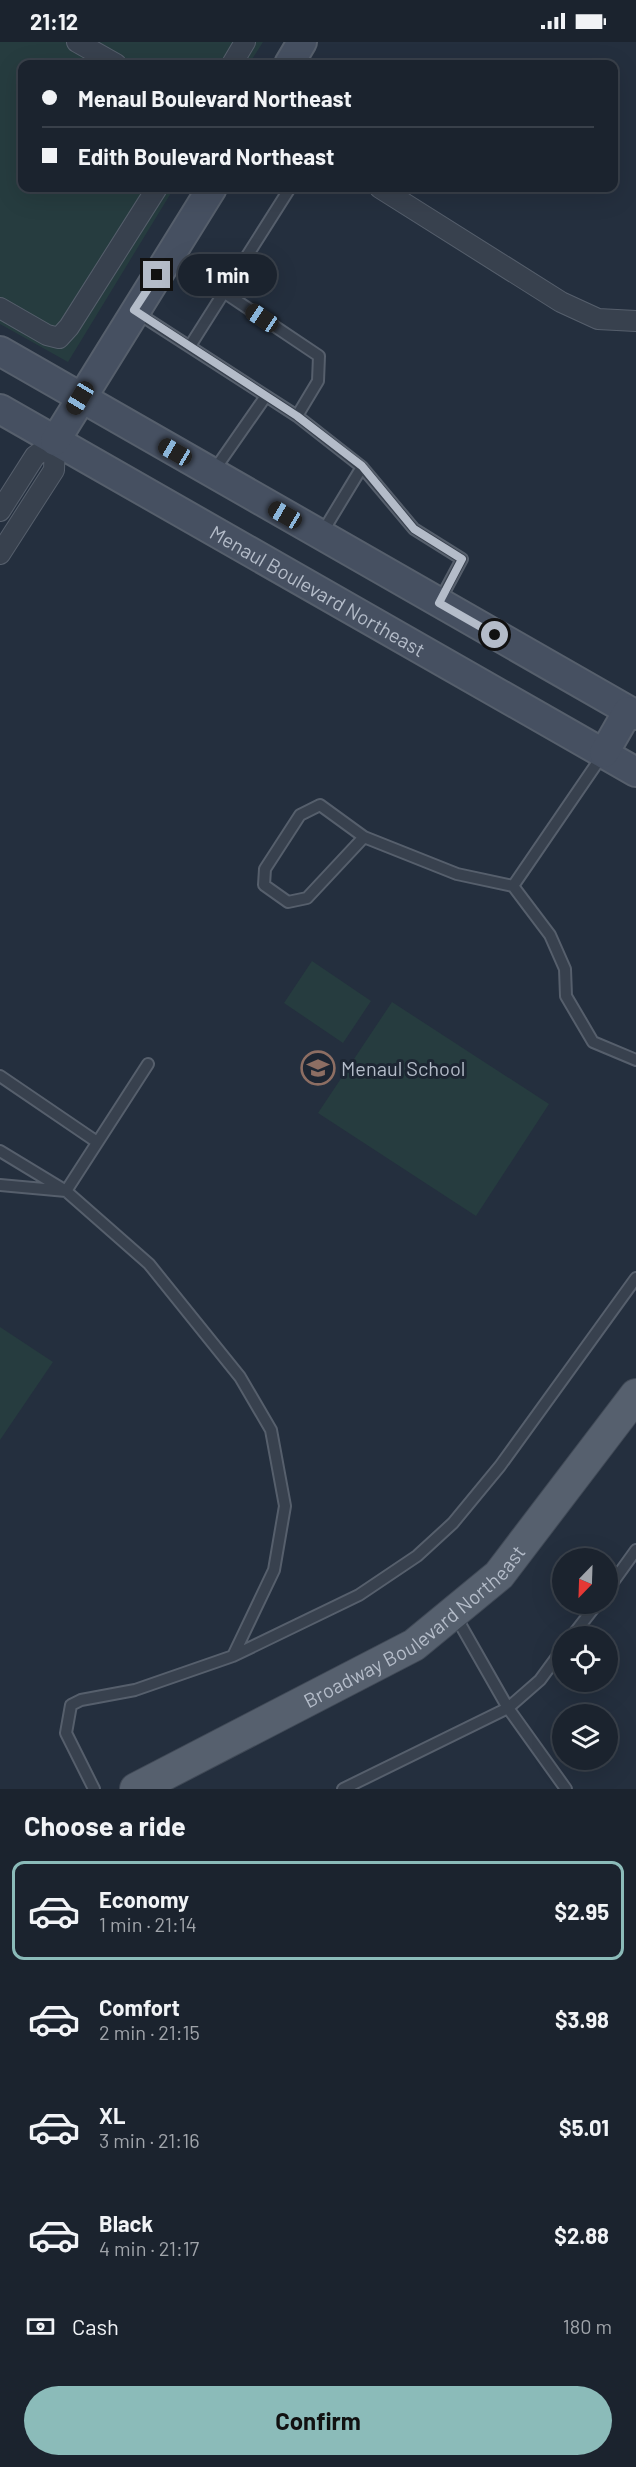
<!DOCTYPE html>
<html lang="en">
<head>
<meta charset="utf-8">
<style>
  :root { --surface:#1b232e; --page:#282f3a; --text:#f1f3f6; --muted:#a0a4aa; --line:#39404a; --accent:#8bbbb9 }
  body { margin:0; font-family:Barlow,sans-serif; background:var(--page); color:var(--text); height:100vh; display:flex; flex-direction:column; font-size:22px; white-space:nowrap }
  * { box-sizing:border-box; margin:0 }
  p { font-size:20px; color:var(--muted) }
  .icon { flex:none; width:33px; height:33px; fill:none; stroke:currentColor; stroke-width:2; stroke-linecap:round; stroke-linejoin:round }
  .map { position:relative; height:1747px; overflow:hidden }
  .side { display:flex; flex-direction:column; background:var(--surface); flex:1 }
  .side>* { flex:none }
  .banner { position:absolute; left:18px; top:18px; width:600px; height:132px; border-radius:12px; box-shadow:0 6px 24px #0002,0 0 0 2px var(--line); display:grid; align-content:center; height:132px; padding:0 24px; background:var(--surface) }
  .needle { width:39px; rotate:203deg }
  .tools { position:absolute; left:552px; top:1506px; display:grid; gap:12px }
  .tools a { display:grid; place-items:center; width:66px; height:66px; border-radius:50%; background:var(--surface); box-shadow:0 6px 24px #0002,0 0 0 2px var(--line); font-size:30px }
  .end { position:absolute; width:27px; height:27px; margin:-14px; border:8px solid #b4bcc9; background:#111; box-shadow:0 0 0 3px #111 }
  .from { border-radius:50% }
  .bubble { position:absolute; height:42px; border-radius:21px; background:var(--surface); box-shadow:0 6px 24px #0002,0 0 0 2px var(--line); font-size:20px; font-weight:700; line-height:42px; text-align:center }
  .car { position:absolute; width:18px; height:36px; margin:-18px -9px; border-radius:8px; box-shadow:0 0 4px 2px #0007; background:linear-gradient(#222 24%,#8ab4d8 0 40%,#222 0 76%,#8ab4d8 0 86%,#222 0) }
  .banner b { display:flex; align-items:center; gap:21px; height:57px; font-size:22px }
  .banner b+b { border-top:2px solid var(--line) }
  .banner i { width:15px; height:15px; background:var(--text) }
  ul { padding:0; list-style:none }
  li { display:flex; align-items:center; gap:18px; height:99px; margin:0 12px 9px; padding:0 12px; border:3px solid transparent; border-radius:12px }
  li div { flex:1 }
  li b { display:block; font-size:22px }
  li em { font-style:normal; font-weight:700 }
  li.active { border-color:var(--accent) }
  li>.icon { width:54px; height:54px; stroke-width:1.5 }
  h2 { padding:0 24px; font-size:27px; line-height:72px }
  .pay { display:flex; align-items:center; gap:15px; height:66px; padding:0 24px; font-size:22px }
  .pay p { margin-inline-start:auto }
  .cta { display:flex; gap:12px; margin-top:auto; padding:12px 24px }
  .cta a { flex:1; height:69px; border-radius:36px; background:var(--accent); color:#111; font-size:24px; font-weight:700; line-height:69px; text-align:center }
  .status { display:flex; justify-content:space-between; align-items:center; height:42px; padding:0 30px; background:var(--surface); direction:ltr }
  .status svg { height:16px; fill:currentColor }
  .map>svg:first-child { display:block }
  .green { fill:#263c3f }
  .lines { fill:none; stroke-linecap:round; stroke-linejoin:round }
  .lane-casing { stroke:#565f6c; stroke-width:14 }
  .street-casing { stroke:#565f6c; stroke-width:22 }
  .secondary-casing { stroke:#565f6c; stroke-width:32 }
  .primary-casing { stroke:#414a57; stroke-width:34 }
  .lane { stroke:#38414e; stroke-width:10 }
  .street { stroke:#38414e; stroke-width:20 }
  .secondary { stroke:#465061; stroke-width:28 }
  .primary { stroke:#56606e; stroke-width:32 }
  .route { stroke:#b4bcc9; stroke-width:8 }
  .labels { text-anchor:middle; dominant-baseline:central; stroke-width:6; stroke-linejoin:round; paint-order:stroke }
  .street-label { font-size:20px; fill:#b4bcc9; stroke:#1d2633 }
  .poi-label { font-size:20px; fill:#b4bcc9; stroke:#1d2633; text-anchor:start }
</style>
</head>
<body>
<div class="status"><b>21:12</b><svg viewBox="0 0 49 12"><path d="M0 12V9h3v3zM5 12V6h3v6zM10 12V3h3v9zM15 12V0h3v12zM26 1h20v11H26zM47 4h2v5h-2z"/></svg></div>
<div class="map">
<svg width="636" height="1747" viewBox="0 0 636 1747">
  <rect width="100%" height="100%" fill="#242f3e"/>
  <path class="green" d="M0 0H263L249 22H22V146H174L68 320 0 282Z
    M312 919 371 959 343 1001 284 961Z
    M392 960 549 1062 476 1174 318 1071Z
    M0 1285 53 1320 0 1398Z"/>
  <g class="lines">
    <defs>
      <path id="lane" d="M225 251 319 314 318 339 297 374
        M136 270 297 374 362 425 414 487 462 517 439 560
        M190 304 290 146
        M213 430 266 354
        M322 491 362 425
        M604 711 513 844 550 893 565 927 566 954 593 1000 636 1018
        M364 795 307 856 288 860 264 843 265 827 300 773 320 763 364 795 457 832 513 844
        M0 1034 97 1100
        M0 1109 66 1149 148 1022
        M0 1143 66 1149 149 1222 240 1335 271 1388 285 1464 274 1528 233 1614
        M608 1547 636 1508
        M455 1573 508 1666 566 1747
        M572 1594 597 1562
        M94 1747 66 1691 71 1663 81 1658 135 1648 233 1614 359 1553 417 1514 453 1481 500 1424 636 1236
        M343 1747 508 1666 540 1638 562 1608"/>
      <path id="street" d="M77 0 116 22
        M232 22 245 0
        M380 146 561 260 598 277 636 279
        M0 266 47 293 59 296 69 285 157 146
        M0 469 35 414 55 399
        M0 512 54 428 55 399"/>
      <g id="secondary">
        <path d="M289 22 302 0"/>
        <path d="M0 309 636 673"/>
        <path id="s1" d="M0 367 636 730"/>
        <path d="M55 399 212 146"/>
        <path d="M604 711 628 669"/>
      </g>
      <g id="primary">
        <path id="s2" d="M136 1747 414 1603 499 1533 636 1353"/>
      </g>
    </defs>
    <use href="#lane" class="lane-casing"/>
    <use href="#street" class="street-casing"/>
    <use href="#secondary" class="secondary-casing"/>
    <use href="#primary" class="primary-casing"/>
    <use href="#lane" class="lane"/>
    <use href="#street" class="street"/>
    <use href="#secondary" class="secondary"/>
    <use href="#primary" class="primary"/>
  </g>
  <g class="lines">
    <path class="route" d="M157 233 134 268 297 374 362 424 414 487 462 517 439 561 495 593"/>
  </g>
  <defs>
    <symbol id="school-ring" viewBox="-11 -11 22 22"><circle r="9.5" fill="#1d2633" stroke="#8d6e63" stroke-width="1.5"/><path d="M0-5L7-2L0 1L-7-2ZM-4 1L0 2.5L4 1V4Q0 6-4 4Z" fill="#8d6e63"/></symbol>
  </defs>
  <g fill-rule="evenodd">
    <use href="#school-ring" x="299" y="1007" width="38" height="38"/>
  </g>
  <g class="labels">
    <g class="street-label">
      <text stroke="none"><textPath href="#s1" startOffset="366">Menaul Boulevard Northeast</textPath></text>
      <text stroke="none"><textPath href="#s2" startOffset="324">Broadway Boulevard Northeast</textPath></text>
    </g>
    <g class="poi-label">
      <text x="341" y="1026">Menaul School</text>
    </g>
  </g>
</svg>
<div class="tools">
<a><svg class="needle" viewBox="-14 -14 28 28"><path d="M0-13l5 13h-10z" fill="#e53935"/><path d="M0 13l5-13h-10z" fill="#a0a4aa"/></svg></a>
<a><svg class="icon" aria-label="locate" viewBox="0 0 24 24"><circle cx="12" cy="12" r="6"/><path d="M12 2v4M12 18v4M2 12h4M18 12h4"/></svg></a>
<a><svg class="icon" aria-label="layers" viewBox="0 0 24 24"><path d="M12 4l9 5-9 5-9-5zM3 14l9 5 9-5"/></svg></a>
</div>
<i class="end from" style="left:495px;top:593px"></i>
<i class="end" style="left:157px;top:233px"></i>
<div class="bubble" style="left:178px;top:212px;width:99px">1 min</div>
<i class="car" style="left:262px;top:276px;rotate:304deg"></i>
<i class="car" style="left:80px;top:356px;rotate:211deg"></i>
<i class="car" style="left:175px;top:410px;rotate:300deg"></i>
<i class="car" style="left:285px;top:473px;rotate:300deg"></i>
<div class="banner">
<b><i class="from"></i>Menaul Boulevard Northeast</b>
<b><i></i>Edith Boulevard Northeast</b>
</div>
</div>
<section class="side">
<h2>Choose a ride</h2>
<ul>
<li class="active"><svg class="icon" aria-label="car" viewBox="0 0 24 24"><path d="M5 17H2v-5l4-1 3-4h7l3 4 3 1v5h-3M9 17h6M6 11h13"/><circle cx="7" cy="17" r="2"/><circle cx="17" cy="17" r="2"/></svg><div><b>Economy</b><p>1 min · 21:14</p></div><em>$2.95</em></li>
<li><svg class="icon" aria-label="car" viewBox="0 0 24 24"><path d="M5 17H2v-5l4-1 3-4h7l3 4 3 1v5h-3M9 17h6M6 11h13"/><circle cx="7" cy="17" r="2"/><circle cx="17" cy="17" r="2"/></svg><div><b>Comfort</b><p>2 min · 21:15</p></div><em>$3.98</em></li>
<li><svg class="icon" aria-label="car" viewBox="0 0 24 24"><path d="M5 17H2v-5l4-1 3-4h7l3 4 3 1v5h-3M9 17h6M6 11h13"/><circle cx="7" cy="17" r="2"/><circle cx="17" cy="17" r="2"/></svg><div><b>XL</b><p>3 min · 21:16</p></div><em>$5.01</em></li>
<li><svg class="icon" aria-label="car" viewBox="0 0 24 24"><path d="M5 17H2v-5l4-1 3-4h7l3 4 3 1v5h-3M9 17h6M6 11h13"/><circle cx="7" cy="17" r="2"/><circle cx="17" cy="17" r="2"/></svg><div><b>Black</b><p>4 min · 21:17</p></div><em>$2.88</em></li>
</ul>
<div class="pay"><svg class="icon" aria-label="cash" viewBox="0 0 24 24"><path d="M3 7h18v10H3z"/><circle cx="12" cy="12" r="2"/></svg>Cash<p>180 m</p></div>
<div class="cta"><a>Confirm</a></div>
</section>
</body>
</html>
